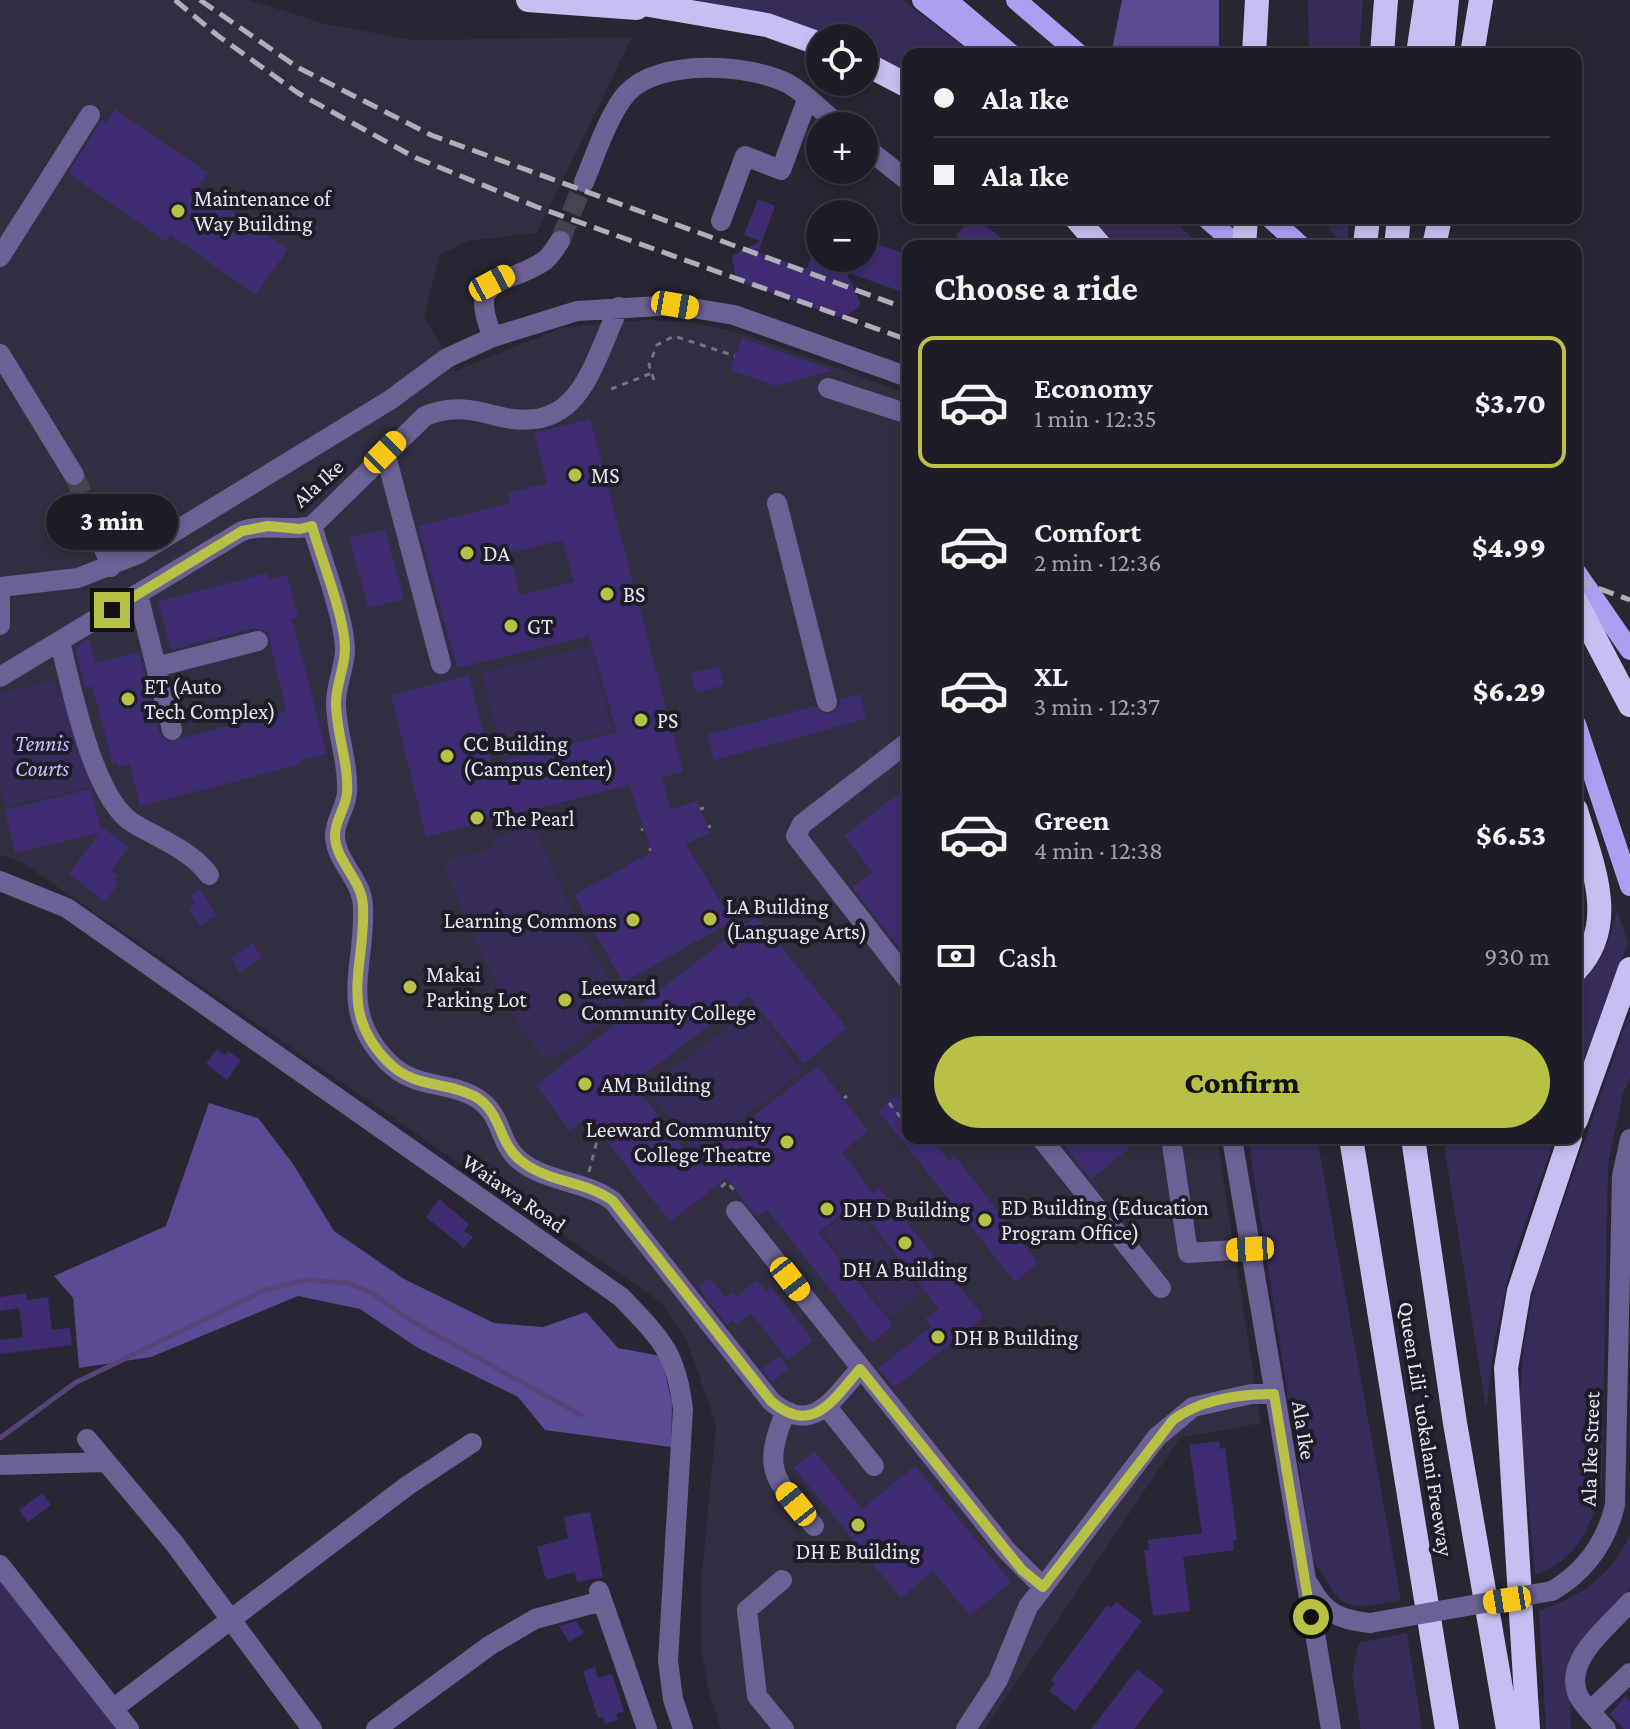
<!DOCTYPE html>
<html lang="en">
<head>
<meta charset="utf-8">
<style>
  :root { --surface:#1e1c26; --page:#2b2932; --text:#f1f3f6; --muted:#a1a1a7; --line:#3c3a43; --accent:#b9c046 }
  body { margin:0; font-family:"Crimson Pro",serif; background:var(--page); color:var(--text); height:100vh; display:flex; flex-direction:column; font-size:30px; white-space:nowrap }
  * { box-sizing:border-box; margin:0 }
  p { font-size:26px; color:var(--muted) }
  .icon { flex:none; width:44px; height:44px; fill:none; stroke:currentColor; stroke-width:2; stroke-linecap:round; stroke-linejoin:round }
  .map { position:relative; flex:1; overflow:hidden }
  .drawer { position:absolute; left:902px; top:240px; width:680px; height:904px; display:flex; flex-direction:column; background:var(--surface); border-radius:16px; box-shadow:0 4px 12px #0003,0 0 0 2px var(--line) }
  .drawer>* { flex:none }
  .guide { position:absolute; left:902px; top:48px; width:680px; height:176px; border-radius:16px; box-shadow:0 4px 12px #0003,0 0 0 2px var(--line); display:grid; align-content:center; height:176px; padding:0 32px; background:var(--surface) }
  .tools { position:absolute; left:806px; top:24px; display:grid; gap:16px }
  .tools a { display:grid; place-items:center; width:72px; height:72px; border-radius:50%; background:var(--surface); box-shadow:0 4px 12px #0003,0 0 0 2px var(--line); font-size:40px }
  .end { position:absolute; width:36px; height:36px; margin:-18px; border:10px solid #b9c046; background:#111; box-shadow:0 0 0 4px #111 }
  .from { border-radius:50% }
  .bubble { position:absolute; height:56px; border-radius:28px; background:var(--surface); box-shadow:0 4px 12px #0003,0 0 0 2px var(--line); font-size:26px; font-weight:800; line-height:56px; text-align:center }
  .car { position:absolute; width:24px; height:48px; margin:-24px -12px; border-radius:10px; box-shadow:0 0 6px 2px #0007; background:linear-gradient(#f5c518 24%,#345 0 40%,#f5c518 0 76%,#345 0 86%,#f5c518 0) }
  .guide b { display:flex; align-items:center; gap:28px; height:76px; font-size:30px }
  .guide b+b { border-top:2px solid var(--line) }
  .guide i { width:20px; height:20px; background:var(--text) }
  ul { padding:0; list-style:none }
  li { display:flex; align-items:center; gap:24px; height:132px; margin:0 16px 12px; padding:0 16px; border:4px solid transparent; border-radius:16px }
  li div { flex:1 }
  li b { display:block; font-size:30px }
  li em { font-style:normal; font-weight:800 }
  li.selected { border-color:var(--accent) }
  li>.icon { width:72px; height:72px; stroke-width:1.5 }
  h2 { padding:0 32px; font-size:36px; line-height:96px }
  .pay { display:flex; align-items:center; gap:20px; height:88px; padding:0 32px; font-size:30px }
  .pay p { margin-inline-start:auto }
  .primary-button { display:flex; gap:16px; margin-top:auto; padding:16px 32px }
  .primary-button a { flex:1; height:92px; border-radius:48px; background:var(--accent); color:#111; font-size:32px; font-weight:800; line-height:92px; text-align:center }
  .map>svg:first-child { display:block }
  .built { fill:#312e41 }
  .green { fill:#372c59 }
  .forest { fill:#5c4b94 }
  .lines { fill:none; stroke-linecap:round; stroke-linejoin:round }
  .stream { stroke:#584577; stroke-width:5 }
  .building { fill:#3f2b71; fill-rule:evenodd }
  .minor-tunnel { stroke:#45434f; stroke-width:20; stroke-dasharray:20 10; stroke-linecap:butt }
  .path { stroke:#777581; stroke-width:3; stroke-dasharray:6 6; stroke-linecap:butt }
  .minor { stroke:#6b6194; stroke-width:20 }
  .major { stroke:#ae9ef1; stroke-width:20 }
  .highway { stroke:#c7bff1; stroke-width:24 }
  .rail { stroke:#b0afb9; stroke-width:5; stroke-dasharray:16 8; stroke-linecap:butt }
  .minor-bridge { stroke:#6b6194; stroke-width:20 }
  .route { stroke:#b9c046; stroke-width:10 }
  .poi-dot { fill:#b9c046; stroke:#1e1c29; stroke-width:3 }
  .labels { text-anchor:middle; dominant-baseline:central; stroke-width:8; stroke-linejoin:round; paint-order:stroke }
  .poi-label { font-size:22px; fill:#e7e6ef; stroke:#1e1c29; text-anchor:start }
  .street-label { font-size:22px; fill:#e7e6ef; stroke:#1e1c29 }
  .park-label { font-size:22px; font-style:italic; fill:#cabffd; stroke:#1e1c29 }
</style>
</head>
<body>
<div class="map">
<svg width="1630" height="1729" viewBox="0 0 1630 1729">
  <rect width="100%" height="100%" fill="#282633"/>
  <path class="built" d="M0 0H249L325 24 414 40 632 37 537 233 468 241 440 255 424 316 455 371 564 327 646 320 691 322 744 334 908 394V1138H1217L1261 1423 1180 1438 985 1729H721L709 1693 701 1646V1585L716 1425 687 1341 662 1303 23 863 0 855Z"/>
  <path class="green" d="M697 0H903L973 54H908V77L864 54V38H825Z
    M1308 0H1363L1359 54H1309Z
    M1087 218H1172L1201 246H1110Z
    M1328 218H1349L1347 246 1329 230Z
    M591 646 612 730 503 757 482 673Z
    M55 681 57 691 69 689 91 787 5 806 0 782V693Z
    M534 826 586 944 626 1005 564 1052 549 1059C518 1046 459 904 445 869L449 860 491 848 495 838Z
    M1617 911 1628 942 1576 1081V986C1602 968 1609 940 1617 911Z
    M753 1008 802 1072 696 1153 647 1089Z
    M1630 1012V1078L1623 1093 1608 1164 1602 1485C1591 1527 1579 1559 1535 1575L1519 1409 1524 1345 1535 1282Z
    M1248 1138H1317L1401 1600C1341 1611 1344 1611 1313 1559Z
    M1443 1138H1555L1511 1264 1495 1339 1486 1408Z
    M853 1208 921 1293 891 1318 823 1232Z
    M1630 1534V1587L1601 1625 1568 1659 1571 1729H1546L1539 1611C1582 1595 1611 1577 1630 1534Z
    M0 1577 117 1729H0Z
    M1407 1633 1422 1729H1361L1352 1675 1359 1643Z"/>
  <path class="forest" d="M1122 0H1219V54H1118L1112 49Z
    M209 1103 258 1118 293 1164 334 1231 404 1279 494 1323 543 1327 586 1312 618 1348 661 1356 672 1403 671 1447 545 1430 518 1397 418 1348 360 1309 298 1296 151 1357 79 1368 73 1298 54 1276 166 1226Z"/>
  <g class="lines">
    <path class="stream" d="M0 1438 75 1383 265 1290 305 1280 348 1283 372 1293 413 1322 581 1415"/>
  </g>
  <path class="building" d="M115 109 208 173 198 187 288 249 256 295 170 235 166 242 68 173 102 120 106 123Z
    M758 199 775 206 758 252 807 269 811 258H864V239L908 255V294L846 272 860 302 859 307 842 318 736 280 732 256 761 241 744 235Z
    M971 218H976L1001 238 994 246H968L956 236Z
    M742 338 832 370 776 386 730 370Z
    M590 419 683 772 662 777 671 810 697 801 710 833 686 844 732 921 623 983 574 895 652 852 629 785 426 837 391 695 469 675 491 764 617 732 589 636 457 668 418 526 510 503 507 493 547 483 534 433ZM562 540 574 582 520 595 509 553Z
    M385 529 404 599 368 608 349 538Z
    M268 573 270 579 287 575 298 617 292 619 327 754 300 761 302 764 140 806 130 764 118 767 117 762 113 764 92 686 85 688 75 647 89 639 95 663 139 652 159 733 168 742 286 710 267 631 255 628 171 650 158 601Z
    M719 666 724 685 696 693 691 673Z
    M860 694 866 719 714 760 707 735 815 706 823 714H831L839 706 840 699Z
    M908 786V959L852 887 872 872 844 836Z
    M91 789 101 831 103 828 129 847 111 871 118 876 114 881 118 884 105 902 69 874 99 833 15 853 5 810Z
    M200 889 216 915 200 926 188 908 195 904 190 896Z
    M756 916 847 1028 804 1064 748 996 633 1083 694 1162 818 1066 868 1131 842 1152 873 1193 879 1188 984 1317 894 1388 878 1368 931 1327 925 1319 939 1309 855 1203 818 1233 893 1325 872 1343 767 1209 757 1217 726 1178 670 1222 588 1117 570 1131 536 1085Z
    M253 943 262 958 240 973 231 958Z
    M217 1049 225 1055 228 1051 241 1060 227 1080 206 1064Z
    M897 1096 908 1109V1138H931L949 1161 955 1156 1034 1258 1037 1264 1015 1282 878 1111Z
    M1058 1138H1142L1091 1179Z
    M439 1199 469 1224 464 1231 473 1237 464 1248 426 1217Z
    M710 1278 725 1297 732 1292 736 1297 757 1280 766 1291 771 1287 813 1340 788 1360 751 1313 736 1325 733 1320 727 1325 698 1287Z
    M26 1293 27 1300 48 1297 52 1330 70 1328 72 1345 0 1354V1340L23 1337 19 1308 0 1311V1297Z
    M779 1356 789 1369 772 1382 762 1369Z
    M1219 1441 1220 1449 1225 1448 1237 1540 1233 1541 1234 1550 1183 1557 1190 1611 1153 1616 1144 1550H1149L1148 1540 1202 1533 1189 1445Z
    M814 1451 862 1509 915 1466 1011 1582 970 1616 933 1571 901 1598 794 1468Z
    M42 1493 51 1505 28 1522 19 1510Z
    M590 1512 603 1577 577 1582 575 1572 546 1580 537 1547 568 1538 564 1517Z
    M1116 1602 1142 1621 1075 1711 1049 1691 1055 1683 1051 1680 1107 1605 1111 1608Z
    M576 1621 584 1633 569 1642 559 1626Z
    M595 1667 598 1678 612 1674 624 1711 616 1714 618 1720 605 1724 603 1717 598 1718 583 1671Z
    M1137 1669 1164 1690 1134 1729H1091Z
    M1625 1696 1630 1701V1729H1624L1610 1714Z"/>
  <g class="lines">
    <path class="minor-tunnel" d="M560 241 584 182
      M74 475 90 512"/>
    <path class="path" d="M654 380 649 365 657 345 674 336 735 356
      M611 389 652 373
      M700 809 704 808
      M708 827 711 826
      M641 830 643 829
      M649 850 651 849
      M844 1098 847 1096
      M889 1103 906 1124
      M589 1172 599 1133
      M721 1187 727 1182 737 1194"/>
    <path class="minor" d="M864 146 908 181
      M584 182C595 156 609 113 627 93 660 58 748 64 787 83 806 93 823 113 840 126
      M721 221 745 156 781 170 807 100
      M0 257 90 115
      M493 337C465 272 507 287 544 261 551 256 555 248 560 241
      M0 354 74 475
      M828 388 908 414
      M385 452 441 664
      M777 503 827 702
      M90 512 111 567
      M312 526C322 559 344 617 345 649 345 667 336 684 336 703 336 733 349 762 347 793 346 807 336 819 335 834 334 860 362 879 363 906 366 966 337 1009 387 1061 415 1090 445 1080 475 1097 504 1114 497 1141 519 1160 547 1183 584 1180 613 1201L771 1401C812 1437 833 1399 860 1369
      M0 587 78 578 138 554 390 400 447 358 493 337 577 311 675 305 734 315 908 377
      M0 590V625
      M138 595 172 730
      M60 642C71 686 93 799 133 823 159 839 191 850 209 875
      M156 667 258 641
      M0 677 242 531C266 523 289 532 312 526L425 416C451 405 471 409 497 416 580 437 591 367 619 307
      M908 742 802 824 796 836 908 980
      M0 881 67 908 621 1297C660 1338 676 1351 683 1409L668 1661 673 1699 683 1729
      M1041 1138 1161 1288
      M1171 1138 1188 1253 1250 1249
      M1232 1138 1331 1729
      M736 1211 1007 1551 1043 1587
      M827 1407 874 1466
      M785 1413C760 1473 777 1481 814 1526
      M87 1439 174 1543 312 1729
      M0 1465 106 1462
      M0 1565 129 1729
      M782 1580 747 1610 757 1696 784 1729
      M1310 1586C1324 1613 1340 1620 1370 1623
      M599 1591 647 1729
      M1552 1591C1586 1571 1606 1543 1615 1505L1622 1176 1630 1139
      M114 1708 407 1486 472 1443
      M1590 1711 1630 1673
      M376 1729 489 1646 535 1619 602 1601
      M966 1729 998 1680 1028 1607 1157 1437 1193 1407 1251 1394H1274
      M1606 1729C1597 1719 1584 1707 1578 1695 1563 1659 1609 1627 1630 1602"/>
    <path class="major" d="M922 0 991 54
      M947 0 1011 54
      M1016 0 1079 54
      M1206 218 1238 246
      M1270 218 1301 246
      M1576 572 1630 650
      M1576 724 1630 886"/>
    <path class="highway" d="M528 0 637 8
      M620 0 767 25 820 44
      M1254 54 1257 0
      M1382 54 1386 0
      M1418 54 1426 0
      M1442 54 1447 0
      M1472 54 1481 0
      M864 63 908 86
      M1076 218 1100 246
      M1244 246 1246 218
      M1365 246 1368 218
      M1396 246 1399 218
      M1434 246 1440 218
      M1576 602 1630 705
      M1576 810C1591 862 1620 924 1576 970
      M1576 1120 1630 969
      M1351 1138 1447 1729
      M1413 1138 1455 1423 1508 1729
      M1528 1729 1506 1368 1519 1291 1570 1138"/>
    <path class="rail" d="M175 0 217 35 298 93 414 157 537 207 908 340
      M200 0 297 67 431 135 908 309
      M1576 580 1630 600"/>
    <path class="minor-bridge" d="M1370 1623 1552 1591"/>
  </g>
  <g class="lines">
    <path class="route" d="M112 610 242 531 268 526 300 529 312 526C321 559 345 617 345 649 345 667 336 684 336 703 336 733 349 762 347 793 346 807 336 819 335 834 334 860 362 879 363 906 366 965 337 1010 387 1061 415 1090 445 1080 476 1097 502 1113 498 1142 520 1160 547 1183 584 1180 613 1201L771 1401C812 1437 833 1400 860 1369L1022 1570 1043 1587 1173 1420C1201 1399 1240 1394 1274 1394L1311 1617"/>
  </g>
  <g class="poi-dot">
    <circle cx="178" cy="211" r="8"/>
    <circle cx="575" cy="475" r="8"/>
    <circle cx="467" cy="553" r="8"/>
    <circle cx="607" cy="594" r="8"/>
    <circle cx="511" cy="626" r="8"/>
    <circle cx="128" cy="699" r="8"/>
    <circle cx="641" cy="720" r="8"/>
    <circle cx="447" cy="756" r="8"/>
    <circle cx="477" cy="818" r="8"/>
    <circle cx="710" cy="919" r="8"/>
    <circle cx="633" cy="920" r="8"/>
    <circle cx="410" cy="987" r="8"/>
    <circle cx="565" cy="1000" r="8"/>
    <circle cx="585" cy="1084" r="8"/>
    <circle cx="787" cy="1142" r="8"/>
    <circle cx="827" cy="1209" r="8"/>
    <circle cx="985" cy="1220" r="8"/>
    <circle cx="905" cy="1243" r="8"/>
    <circle cx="938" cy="1337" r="8"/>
    <circle cx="858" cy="1525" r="8"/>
  </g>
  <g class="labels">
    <g class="poi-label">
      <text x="194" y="198">Maintenance of<tspan x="194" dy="25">Way Building</tspan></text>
      <text x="591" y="475">MS</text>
      <text x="483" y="553">DA</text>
      <text x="623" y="594">BS</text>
      <text x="527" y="626">GT</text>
      <text x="144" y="686">ET (Auto<tspan x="144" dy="25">Tech Complex)</tspan></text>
      <text x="657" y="720">PS</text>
      <text x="463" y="743">CC Building<tspan x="463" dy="25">(Campus Center)</tspan></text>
      <text x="493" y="818">The Pearl</text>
      <text x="726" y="906">LA Building<tspan x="726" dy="25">(Language Arts)</tspan></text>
      <text x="617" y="920" text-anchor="end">Learning Commons</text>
      <text x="426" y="974">Makai<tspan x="426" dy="25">Parking Lot</tspan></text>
      <text x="581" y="987">Leeward<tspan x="581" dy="25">Community College</tspan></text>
      <text x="601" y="1084">AM Building</text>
      <text x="771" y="1129" text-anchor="end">Leeward Community<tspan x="771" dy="25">College Theatre</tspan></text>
      <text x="1001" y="1207">ED Building (Education<tspan x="1001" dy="25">Program Office)</tspan></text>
      <text x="843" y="1209">DH D Building</text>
      <text x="905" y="1269" text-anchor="middle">DH A Building</text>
      <text x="954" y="1337">DH B Building</text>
      <text x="858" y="1551" text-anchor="middle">DH E Building</text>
    </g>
    <g class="street-label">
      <text transform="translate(318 483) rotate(-42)">Ala Ike</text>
      <text transform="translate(514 1193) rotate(35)">Waiawa Road</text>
      <text transform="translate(1426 1429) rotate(81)">Queen Liliʻuokalani Freeway</text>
      <text transform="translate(1304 1430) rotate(81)">Ala Ike</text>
      <text transform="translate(1590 1449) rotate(-88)">Ala Ike Street</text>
    </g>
    <g class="park-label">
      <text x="42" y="743">Tennis<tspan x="42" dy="25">Courts</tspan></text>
    </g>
  </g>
</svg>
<div class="tools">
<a><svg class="icon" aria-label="locate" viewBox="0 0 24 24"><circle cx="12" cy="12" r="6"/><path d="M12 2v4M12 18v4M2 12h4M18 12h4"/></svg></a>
<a>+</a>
<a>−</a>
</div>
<i class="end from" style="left:1311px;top:1617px"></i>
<i class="end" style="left:112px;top:610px"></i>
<div class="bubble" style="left:46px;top:494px;width:132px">3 min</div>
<i class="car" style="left:492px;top:283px;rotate:62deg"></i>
<i class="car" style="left:675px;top:305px;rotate:100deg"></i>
<i class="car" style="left:385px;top:452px;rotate:45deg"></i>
<i class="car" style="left:1250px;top:1249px;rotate:267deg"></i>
<i class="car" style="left:790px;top:1279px;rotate:142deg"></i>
<i class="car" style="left:796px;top:1504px;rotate:321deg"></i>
<i class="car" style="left:1507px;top:1600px;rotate:261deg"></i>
<div class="guide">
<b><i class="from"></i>Ala Ike</b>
<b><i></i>Ala Ike</b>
</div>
<section class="drawer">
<h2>Choose a ride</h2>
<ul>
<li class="selected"><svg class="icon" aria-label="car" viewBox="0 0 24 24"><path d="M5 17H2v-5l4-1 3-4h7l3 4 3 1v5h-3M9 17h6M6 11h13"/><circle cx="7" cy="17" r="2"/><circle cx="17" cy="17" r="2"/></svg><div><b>Economy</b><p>1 min · 12:35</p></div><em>$3.70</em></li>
<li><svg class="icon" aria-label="car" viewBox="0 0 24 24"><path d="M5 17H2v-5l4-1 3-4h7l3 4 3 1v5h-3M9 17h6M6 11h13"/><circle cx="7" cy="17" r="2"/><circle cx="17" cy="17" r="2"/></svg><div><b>Comfort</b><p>2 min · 12:36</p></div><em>$4.99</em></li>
<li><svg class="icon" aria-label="car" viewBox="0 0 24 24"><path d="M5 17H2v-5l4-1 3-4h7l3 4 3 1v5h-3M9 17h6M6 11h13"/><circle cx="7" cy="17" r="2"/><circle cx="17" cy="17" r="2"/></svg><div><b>XL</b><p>3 min · 12:37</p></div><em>$6.29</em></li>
<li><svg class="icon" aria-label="car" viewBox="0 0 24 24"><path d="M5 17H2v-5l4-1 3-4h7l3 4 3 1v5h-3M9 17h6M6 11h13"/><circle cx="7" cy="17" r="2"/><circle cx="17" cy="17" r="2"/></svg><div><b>Green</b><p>4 min · 12:38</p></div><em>$6.53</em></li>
</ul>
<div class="pay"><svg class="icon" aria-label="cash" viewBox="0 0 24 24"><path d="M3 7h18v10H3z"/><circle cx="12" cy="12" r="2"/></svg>Cash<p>930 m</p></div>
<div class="primary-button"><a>Confirm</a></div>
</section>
</div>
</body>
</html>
